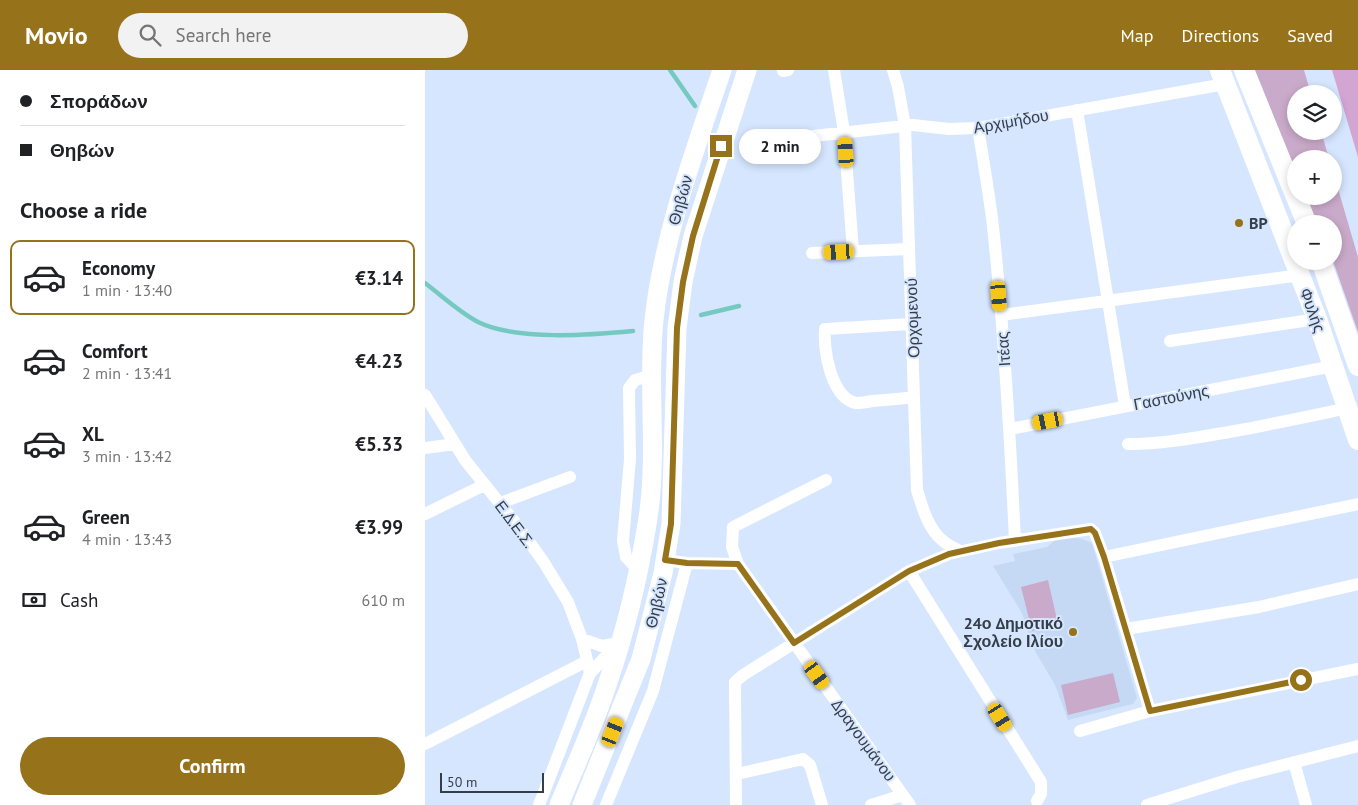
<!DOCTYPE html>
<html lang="en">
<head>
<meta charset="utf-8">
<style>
  :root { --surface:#fff; --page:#f2f2f2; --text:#202124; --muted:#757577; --line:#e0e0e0; --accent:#96721b }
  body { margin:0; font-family:"PT Sans",sans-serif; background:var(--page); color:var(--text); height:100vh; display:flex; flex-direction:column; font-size:19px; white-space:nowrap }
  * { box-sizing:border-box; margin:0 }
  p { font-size:16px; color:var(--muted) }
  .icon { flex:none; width:28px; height:28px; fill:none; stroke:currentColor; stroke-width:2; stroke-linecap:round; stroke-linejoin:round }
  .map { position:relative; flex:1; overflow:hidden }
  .sheet { display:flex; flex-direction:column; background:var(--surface); width:425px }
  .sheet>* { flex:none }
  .guide { display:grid; align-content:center; height:110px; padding:0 20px; background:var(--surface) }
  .tools { position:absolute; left:862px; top:15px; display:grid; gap:10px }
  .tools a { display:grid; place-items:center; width:55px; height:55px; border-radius:50%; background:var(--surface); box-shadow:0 2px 8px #0003; font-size:25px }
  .scale { position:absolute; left:15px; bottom:12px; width:104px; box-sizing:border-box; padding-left:5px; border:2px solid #353d49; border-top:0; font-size:14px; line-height:18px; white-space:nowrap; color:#353d49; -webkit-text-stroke:4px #d6e6fe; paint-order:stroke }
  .end { position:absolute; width:22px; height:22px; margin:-11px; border:6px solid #96721b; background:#fff; box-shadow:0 0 0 2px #fff }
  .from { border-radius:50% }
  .bubble { position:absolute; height:35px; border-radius:18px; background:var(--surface); box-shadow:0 2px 8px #0003; font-size:16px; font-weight:800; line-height:35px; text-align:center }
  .car { position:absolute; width:15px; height:30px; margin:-15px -8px; border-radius:6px; box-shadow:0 0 4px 1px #0007; background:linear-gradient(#f5c518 24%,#345 0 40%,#f5c518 0 76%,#345 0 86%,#f5c518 0) }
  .guide b { display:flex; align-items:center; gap:18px; height:48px; font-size:19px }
  .guide b+b { border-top:1px solid var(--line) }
  .guide i { width:12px; height:12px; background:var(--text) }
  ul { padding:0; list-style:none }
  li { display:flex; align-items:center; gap:15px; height:75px; margin:0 10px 8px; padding:0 10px; border:2px solid transparent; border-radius:10px }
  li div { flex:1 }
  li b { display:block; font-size:19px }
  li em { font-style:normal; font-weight:800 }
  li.active { border-color:var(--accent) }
  li>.icon { width:45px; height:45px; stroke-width:1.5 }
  h2 { padding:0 20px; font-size:22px; line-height:60px }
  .pay { display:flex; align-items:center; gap:12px; height:55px; padding:0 20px; font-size:19px }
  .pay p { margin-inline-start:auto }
  .action { display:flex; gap:10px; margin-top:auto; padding:10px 20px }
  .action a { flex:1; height:58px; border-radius:30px; background:var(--accent); color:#fff; font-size:20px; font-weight:800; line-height:58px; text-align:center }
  header { display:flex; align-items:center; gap:30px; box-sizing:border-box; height:70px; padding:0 25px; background:var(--accent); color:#fff }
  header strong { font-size:24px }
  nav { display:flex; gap:28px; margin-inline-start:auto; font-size:18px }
  .search { width:350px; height:45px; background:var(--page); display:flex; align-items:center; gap:12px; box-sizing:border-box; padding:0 18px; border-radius:28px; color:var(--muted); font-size:19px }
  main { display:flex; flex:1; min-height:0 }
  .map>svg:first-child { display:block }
  .built { fill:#c5d9f4 }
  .green { fill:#caaaca }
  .forest { fill:#d3a5d3 }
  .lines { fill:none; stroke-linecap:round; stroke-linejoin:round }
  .stream { stroke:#76c9c1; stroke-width:4.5 }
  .street { stroke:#fff; stroke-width:12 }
  .secondary { stroke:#fff; stroke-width:19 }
  .primary { stroke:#fff; stroke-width:20 }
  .route { stroke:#96721b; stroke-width:6 }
  .poi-dot { fill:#96721b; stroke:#d6e6fe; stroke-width:2 }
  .labels { text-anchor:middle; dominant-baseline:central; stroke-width:4; stroke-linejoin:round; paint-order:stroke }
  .street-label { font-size:16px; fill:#353d49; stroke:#d6e6fe }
  .poi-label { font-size:16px; font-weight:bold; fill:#353d49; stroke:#d6e6fe; text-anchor:start }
</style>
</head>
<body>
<header>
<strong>Movio</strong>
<div class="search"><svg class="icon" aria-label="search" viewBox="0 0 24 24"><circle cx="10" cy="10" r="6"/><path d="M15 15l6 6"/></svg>Search here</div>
<nav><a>Map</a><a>Directions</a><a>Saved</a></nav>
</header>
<main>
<section class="sheet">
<div class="guide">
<b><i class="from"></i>Σποράδων</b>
<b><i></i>Θηβών</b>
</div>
<h2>Choose a ride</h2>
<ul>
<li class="active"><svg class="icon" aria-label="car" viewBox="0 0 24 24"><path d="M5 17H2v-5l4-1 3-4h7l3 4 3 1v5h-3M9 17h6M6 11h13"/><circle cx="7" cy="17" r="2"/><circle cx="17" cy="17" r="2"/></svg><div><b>Economy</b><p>1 min · 13:40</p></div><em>€3.14</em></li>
<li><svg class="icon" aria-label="car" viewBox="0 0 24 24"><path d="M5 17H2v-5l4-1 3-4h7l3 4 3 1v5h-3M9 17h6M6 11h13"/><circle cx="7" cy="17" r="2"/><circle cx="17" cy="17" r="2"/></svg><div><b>Comfort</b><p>2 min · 13:41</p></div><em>€4.23</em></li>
<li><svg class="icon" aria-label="car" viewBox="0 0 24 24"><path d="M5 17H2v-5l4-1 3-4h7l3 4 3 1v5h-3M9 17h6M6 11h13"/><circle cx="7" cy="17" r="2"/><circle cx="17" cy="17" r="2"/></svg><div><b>XL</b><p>3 min · 13:42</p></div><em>€5.33</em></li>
<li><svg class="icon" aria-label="car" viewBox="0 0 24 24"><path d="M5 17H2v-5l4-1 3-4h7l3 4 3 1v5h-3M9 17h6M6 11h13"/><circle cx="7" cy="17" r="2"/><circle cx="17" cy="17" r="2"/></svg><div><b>Green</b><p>4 min · 13:43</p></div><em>€3.99</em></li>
</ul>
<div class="pay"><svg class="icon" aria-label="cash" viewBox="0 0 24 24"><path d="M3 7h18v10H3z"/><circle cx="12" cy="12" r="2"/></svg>Cash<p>610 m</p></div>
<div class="action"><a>Confirm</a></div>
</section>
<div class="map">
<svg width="933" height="735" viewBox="0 0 933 735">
  <rect width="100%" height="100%" fill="#d6e6fe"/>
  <path class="built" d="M647 467 657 469 667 473 712 628 708 634 643 650 630 615 610 581 597 543 568 496 590 491 588 484 622 477 631 469Z"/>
  <path class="green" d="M830 0H879L886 24H871V61H896L904 89H871V103Z
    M909 105 933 187V262L908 191 909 154H892L881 126H909Z
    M623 510 633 554 607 561 596 517Z
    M688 603 695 632 643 645 636 615Z"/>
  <path class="forest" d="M907 0H933V87Z"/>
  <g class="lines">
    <path class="stream" d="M245 0 270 36
      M0 213C17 226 34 242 53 252 92 271 166 265 208 261
      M276 245 314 236"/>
    <path class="street" d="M409 0 419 62 428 181
      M468 0 473 17 480 56 492 420C497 436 503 459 517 470 522 475 529 478 535 481
      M358 1 363 0
      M652 40 700 336
      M553 58C558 88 563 118 567 148 579 255 585 363 590 471
      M370 68 488 55 524 59 553 58 800 14
      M387 183 484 179
      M576 245 876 205
      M486 254 400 259C398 279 406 328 431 333 436 333 442 332 447 331 461 330 475 329 489 327
      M745 271 892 249
      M0 325 40 390 89 451 118 491 143 532 157 569 165 603 114 735
      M585 359 908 296
      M703 374C740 374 774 367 810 361 848 354 885 346 923 338
      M0 378 30 374
      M401 410 308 457 307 477 313 494 485 735
      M75 433 145 407
      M0 444 59 415
      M679 487 933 434
      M240 490 262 493 313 494
      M213 500 201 487 198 471 205 389 204 318 210 310 228 305
      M484 501 616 712V724L612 731
      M701 559 834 537 933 514
      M157 569 177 576 194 573
      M165 603 193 574
      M655 661 725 641 933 599
      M0 674 162 591
      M869 692 881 735
      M312 704 378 689 385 695 397 735
      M181 735 228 621 262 493
      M311 735 310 612 318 605 484 501 524 484 574 473 666 459 670 463 679 487 725 641
      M446 735 478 725
      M722 735 812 707 933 676"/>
    <path class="secondary" d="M134 735C150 696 168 658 181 618 200 564 214 505 223 448 233 383 222 315 229 250 238 166 270 80 297 0
      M157 735 216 589 238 503 246 454 252 258 258 212 268 166 322 0"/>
    <path class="primary" d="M795 0 892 249 933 370
      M819 0 882 154
      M896 191 933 296"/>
  </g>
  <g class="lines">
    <path class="route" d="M296 76 268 166 258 212 252 258 246 454 240 490 262 493 313 494 369 573 484 501 524 484 574 473 666 459 670 463 679 487 725 641 876 610"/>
  </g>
  <g class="poi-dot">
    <circle cx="814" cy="153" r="5"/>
    <circle cx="648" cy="562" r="5"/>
  </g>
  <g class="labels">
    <g class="street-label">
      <text transform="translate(586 51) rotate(-10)">Αρχιμήδου</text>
      <text transform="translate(255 130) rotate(-74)">Θηβών</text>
      <text transform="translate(888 240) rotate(70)">Φυλής</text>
      <text transform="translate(487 248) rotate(-92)">Ορχομενού</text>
      <text transform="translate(578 279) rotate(-94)">Ιτέας</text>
      <text transform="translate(746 327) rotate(-11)">Γαστούνης</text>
      <text transform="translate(90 454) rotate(53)">Ε.Δ.Ε.Σ.</text>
      <text transform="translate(231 533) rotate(-77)">Θηβών</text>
      <text transform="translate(439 670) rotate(54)">Δραγουμάνου</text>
    </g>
    <g class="poi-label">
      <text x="824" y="153">BP</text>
      <text x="638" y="553" text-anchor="end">24ο Δημοτικό<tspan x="638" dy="18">Σχολείο Ιλίου</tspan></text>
    </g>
  </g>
</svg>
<div class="tools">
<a><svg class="icon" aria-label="layers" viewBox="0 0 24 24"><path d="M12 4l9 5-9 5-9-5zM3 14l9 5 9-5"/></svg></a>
<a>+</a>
<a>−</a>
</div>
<div class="scale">50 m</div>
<i class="end from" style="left:876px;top:610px"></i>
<i class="end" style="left:296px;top:76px"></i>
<div class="bubble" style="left:314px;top:59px;width:82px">2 min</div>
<i class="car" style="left:421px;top:82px;rotate:356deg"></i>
<i class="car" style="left:414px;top:182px;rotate:267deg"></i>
<i class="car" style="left:574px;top:226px;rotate:175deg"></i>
<i class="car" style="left:623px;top:351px;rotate:259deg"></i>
<i class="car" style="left:392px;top:605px;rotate:144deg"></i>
<i class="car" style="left:575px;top:647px;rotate:148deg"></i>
<i class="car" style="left:188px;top:662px;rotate:22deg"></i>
</div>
</main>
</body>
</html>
